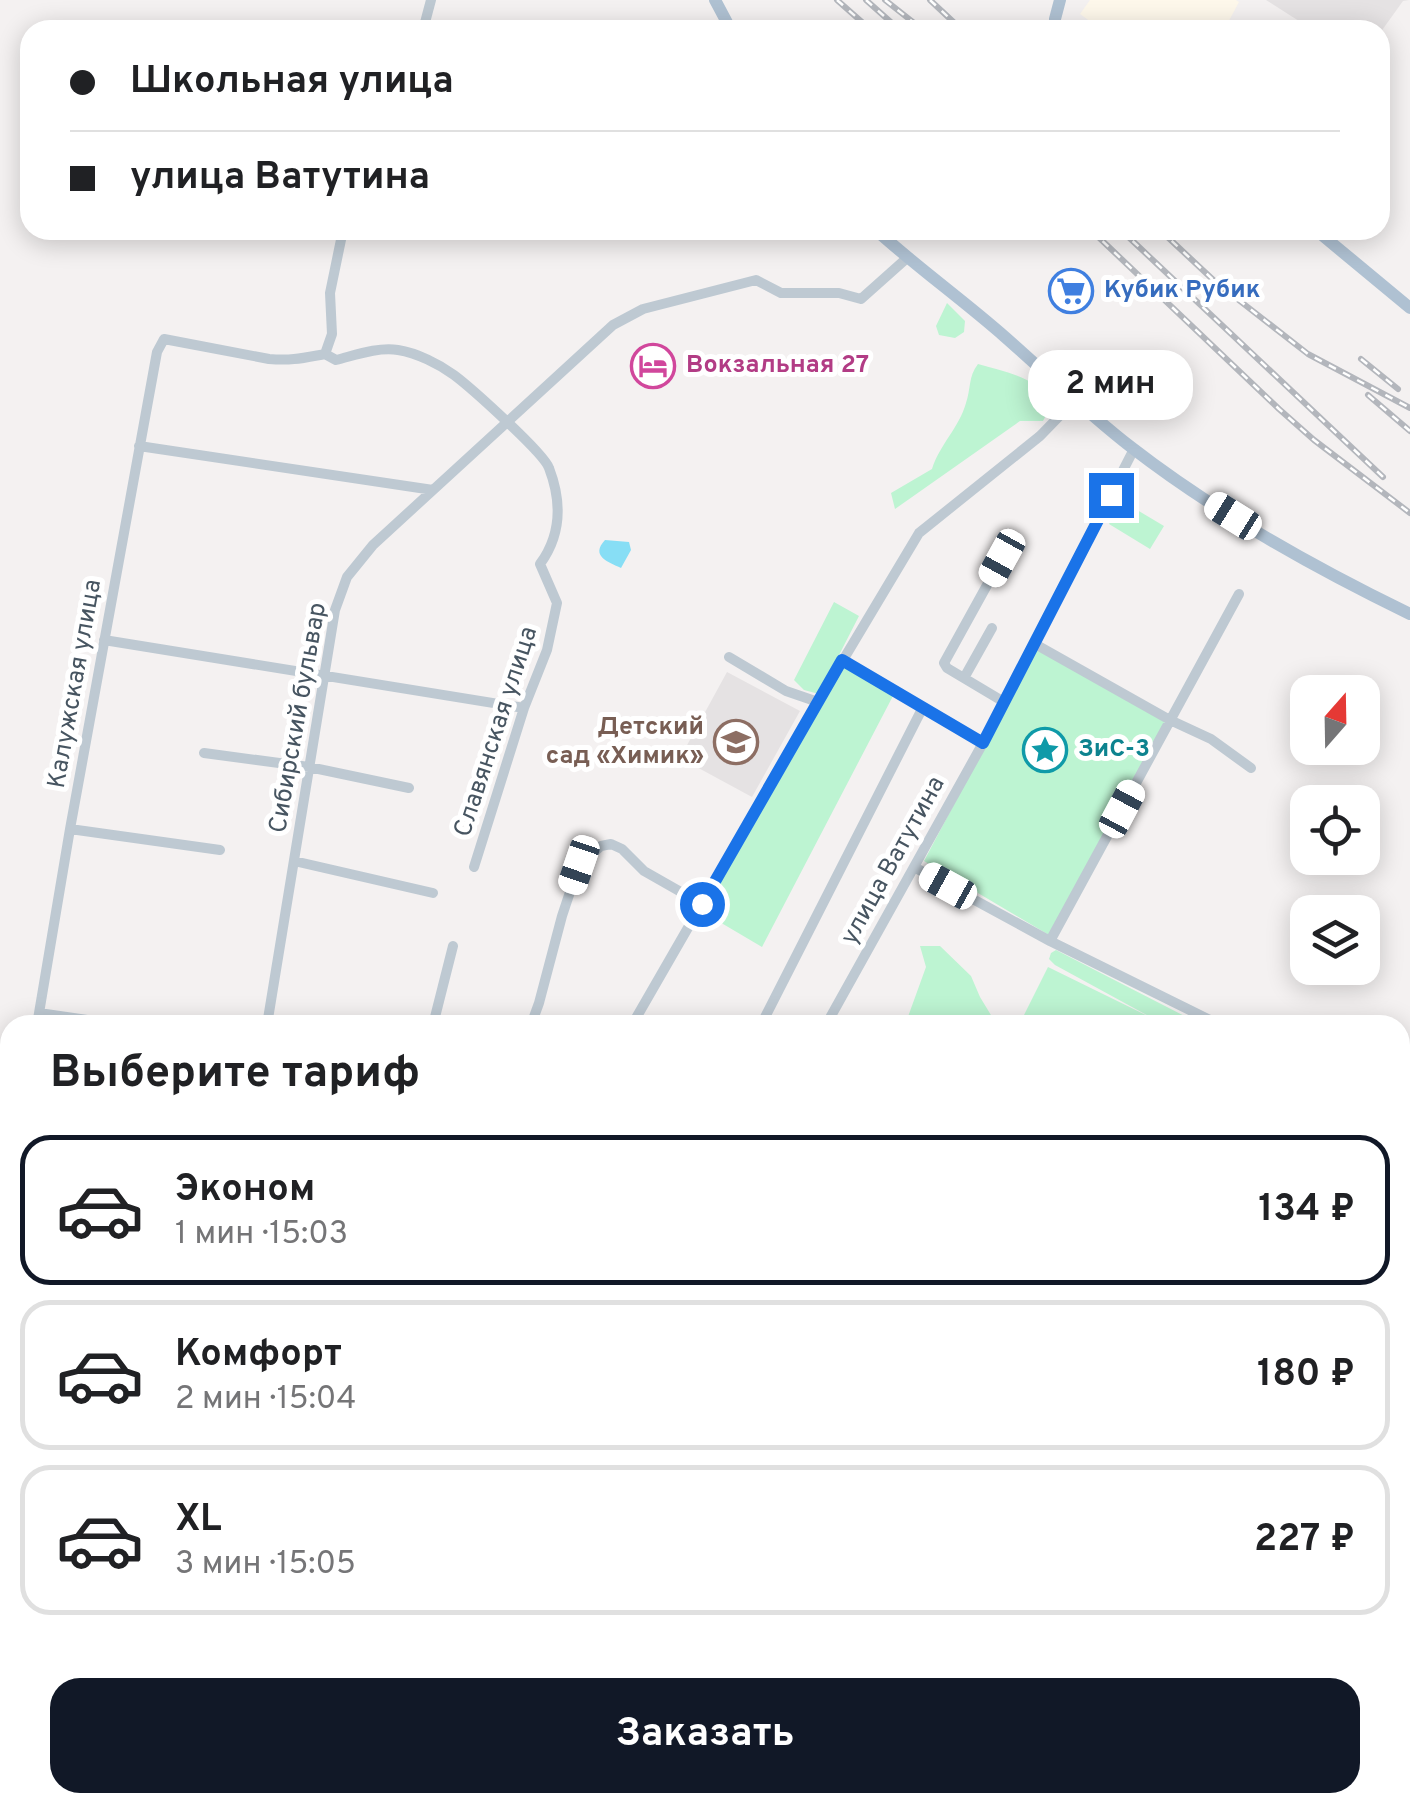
<!DOCTYPE html>
<html lang="ru">
<head>
<meta charset="utf-8">
<style>
  :root { --surface:#fff; --page:#f2f2f2; --text:#202124; --muted:#757577; --line:#e0e0e0; --accent:#111827 }
  body { margin:0; font-family:Overpass,sans-serif; background:var(--page); color:var(--text); height:100vh; display:flex; flex-direction:column; font-size:38px; white-space:nowrap }
  * { box-sizing:border-box; margin:0 }
  p { font-size:32px; color:var(--muted) }
  .icon { flex:none; width:55px; height:55px; fill:none; stroke:currentColor; stroke-width:2; stroke-linecap:round; stroke-linejoin:round }
  .map { position:relative; flex:1; overflow:hidden }
  .sheet { position:absolute; left:0px; top:1015px; width:1410px; height:798px; display:flex; flex-direction:column; background:var(--surface); border-radius:30px 30px 0 0; box-shadow:0 5px 25px #0003 }
  .sheet>* { flex:none }
  .top-card { position:absolute; left:20px; top:20px; width:1370px; height:220px; border-radius:30px; box-shadow:0 5px 25px #0003; display:grid; align-content:center; height:220px; padding:0 50px; background:var(--surface) }
  .needle { width:65px; rotate:20deg }
  .fabs { position:absolute; left:1290px; top:675px; display:grid; gap:20px }
  .fabs a { display:grid; place-items:center; width:90px; height:90px; border-radius:20px; background:var(--surface); box-shadow:0 5px 25px #0003; font-size:50px }
  .end { position:absolute; width:45px; height:45px; margin:-22px; border:12px solid #1a73e8; background:#fff; box-shadow:0 0 0 5px #fff }
  .from { border-radius:50% }
  .bubble { position:absolute; height:70px; border-radius:30px; background:var(--surface); box-shadow:0 5px 25px #0003; font-size:32px; font-weight:700; line-height:70px; text-align:center }
  .car { position:absolute; width:30px; height:60px; margin:-30px -15px; border-radius:12px; box-shadow:0 0 8px 2px #0007; background:linear-gradient(#fff 24%,#345 0 40%,#fff 0 76%,#345 0 86%,#fff 0) }
  .top-card b { display:flex; align-items:center; gap:35px; height:95px; font-size:38px }
  .top-card b+b { border-top:2px solid var(--line) }
  .top-card i { width:25px; height:25px; background:var(--text) }
  ul { padding:0; list-style:none }
  li { display:flex; align-items:center; gap:30px; height:150px; margin:0 20px 15px; padding:0 30px; border:5px solid var(--line); border-radius:30px }
  li div { flex:1 }
  li b { display:block; font-size:38px }
  li em { font-style:normal; font-weight:700 }
  li.current { border-color:var(--accent) }
  li>.icon { width:90px; height:90px; stroke-width:1.5 }
  h2 { padding:0 50px; font-size:45px; line-height:120px }
  .button { display:flex; gap:20px; margin-top:auto; padding:20px 50px }
  .button a { flex:1; height:115px; border-radius:30px; background:var(--accent); color:#fff; font-size:40px; font-weight:700; line-height:115px; text-align:center }
  .map>svg:first-child { display:block }
  .commercial { fill:#fef8eb }
  .education { fill:#e5e2e3 }
  .green { fill:#bdf4d2 }
  .water { fill:#87def5 }
  .lines { fill:none; stroke-linecap:round; stroke-linejoin:round }
  .minor { stroke:#bec9d2; stroke-width:10 }
  .major { stroke:#afc1d2; stroke-width:12 }
  .rail-casing { stroke:#b3b6bc; stroke-width:6 }
  .rail { stroke:#fff; stroke-width:2.5; stroke-dasharray:8; stroke-linecap:butt }
  .route { stroke:#1a73e8; stroke-width:12 }
  .labels { text-anchor:middle; dominant-baseline:central; stroke-width:10; stroke-linejoin:round; paint-order:stroke }
  .shop-label { font-size:25px; font-weight:bold; fill:#366cbe; stroke:#fff; text-anchor:start }
  .hotel-label { font-size:25px; font-weight:bold; fill:#b23c85; stroke:#fff; text-anchor:start }
  .street-label { font-size:25px; fill:#475561; stroke:#fff }
  .education-label { font-size:25px; font-weight:bold; fill:#785e54; stroke:#fff; text-anchor:end }
  .culture-label { font-size:25px; font-weight:bold; fill:#0d838f; stroke:#fff; text-anchor:start }
</style>
</head>
<body>
<div class="map">
<svg width="1410" height="1811" viewBox="0 0 1410 1811">
  <rect width="100%" height="100%" fill="#f4f1f1"/>
  <path class="commercial" d="M1090 0H1236L1239 2 1224 30H1102L1080 14Z"/>
  <path class="education" d="M1266 0H1409L1403 1 1380 33V30H1313Z
    M727 672 800 711 752 797 680 758Z"/>
  <path class="green" d="M947 303 965 321 964 332 955 338 939 335 936 326Z
    M978 364C1005 372 1038 377 1052 404L1043 421H1020L895 509 891 493 932 469C940 444 959 428 966 403 971 389 968 377 978 364Z
    M1122 501 1164 526 1150 549 1109 524Z
    M834 602 859 616 819 694 804 690 794 680Z
    M1036 649 1165 722 1049 935 924 861Z
    M843 662 894 694 762 947 701 911Z
    M920 946H940L971 976 980 997 997 1025H905L926 967Z
    M1056 950 1202 1025H1167L1155 1018 1151 1025H1019L1048 967 1154 1019 1055 965 1049 959 1051 953Z
    M847 1803H1140L1137 1811H851Z"/>
  <path class="water" d="M605 540 629 542 631 550 621 568C608 562 590 556 605 540Z"/>
  <g class="lines">
    <path class="minor" d="M423 30 431 0
      M325 354 332 334 330 293 343 230
      M139 446 433 490
      M1002 558 944 663 947 668 1004 702
      M104 640 524 708
      M1035 644 1170 720 1211 739 1251 768
      M729 657 786 691 818 702
      M842 660 983 743
      M964 678 992 628
      M204 753 309 767 409 788
      M70 829 220 850
      M294 861 433 893
      M914 867 1050 941 1220 1025
      M1050 941 1239 594
      M39 1013 122 1025
      M37 1025 70 829 157 352 164 339 269 359C292 361 303 358 325 354L336 360C356 355 377 347 398 350 417 353 439 364 454 375 470 387 544 453 549 468 562 502 562 534 540 564L557 603 547 650 524 708 474 867
      M267 1025 335 610 347 577 373 545 613 325 643 309 756 280 781 293H839L861 299 907 258
      M433 1025 453 946
      M531 1025 539 1003 562 916 579 865 601 846 611 844 622 849 644 871 702 904
      M632 1025 818 702 919 533 1040 436 1075 400
      M761 1025 922 709
      M826 1025 983 743 1134 449
      M1400 1130 1410 1141
      M0 1258 10 1194
      M0 1454 10 1457
      M52 1811 54 1802
      M220 1811 222 1802
      M349 1811 352 1802
      M475 1811 478 1802
      M717 1811 719 1802"/>
    <path class="major" d="M715 0 731 30
      M1055 30V19L1060 0
      M876 230C918 268 963 300 1005 337 1046 373 1087 413 1131 447 1216 513 1313 567 1410 614
      M1316 230 1410 308"/>
    <defs>
      <path id="rail" d="M837 0 871 30
        M866 0 893 24
        M885 0 923 30
        M930 0 962 30
        M1091 230 1279 409 1314 440 1410 513
        M1121 230 1383 477
        M1160 230 1223 289
        M1213 280 1308 354 1410 408
        M1361 359 1398 389
        M1368 395 1410 431"/>
    </defs>
    <use href="#rail" class="rail-casing"/>
    <use href="#rail" class="rail"/>
  </g>
  <g class="lines">
    <path class="route" d="M702 904 842 660 983 743 1111 495"/>
  </g>
  <defs>
    <symbol id="supermarket-ring" viewBox="-11 -11 22 22"><circle r="9.5" fill="#fff" stroke="#3f7fe0" stroke-width="1.5"/><path d="M-6-5.5h2.5l.6 2H6L4.5 2H-2.5L-4.4-4H-6ZM-1.5 3.2a1.3 1.3 0 1 0 .1 0ZM3 3.2a1.3 1.3 0 1 0 .1 0Z" fill="#3f7fe0"/></symbol>
    <symbol id="hotel-ring" viewBox="-11 -11 22 22"><circle r="9.5" fill="#fff" stroke="#d1479c" stroke-width="1.5"/><path d="M-6-4.5h1.5V1H6V5H4.5V3h-9V5H-6ZM-4 0a1.8 1.8 0 1 1 3.6 0ZM.5 0V-2.5h3Q6-2.5 6 0Z" fill="#d1479c"/></symbol>
    <symbol id="school-ring" viewBox="-11 -11 22 22"><circle r="9.5" fill="#fff" stroke="#8d6e63" stroke-width="1.5"/><path d="M0-5L7-2L0 1L-7-2ZM-4 1L0 2.5L4 1V4Q0 6-4 4Z" fill="#8d6e63"/></symbol>
    <symbol id="sight-ring" viewBox="-11 -11 22 22"><circle r="9.5" fill="#fff" stroke="#0f9aa8" stroke-width="1.5"/><path d="M0-6L1.8-2.2L6-1.7L2.9 1.2L3.7 5.4L0 3.3L-3.7 5.4L-2.9 1.2L-6-1.7L-1.8-2.2Z" fill="#0f9aa8"/></symbol>
  </defs>
  <g fill-rule="evenodd">
    <use href="#supermarket-ring" x="1046" y="266" width="50" height="50"/>
    <use href="#hotel-ring" x="628" y="341" width="50" height="50"/>
    <use href="#school-ring" x="711" y="717" width="50" height="50"/>
    <use href="#sight-ring" x="1020" y="725" width="50" height="50"/>
  </g>
  <g class="labels">
    <g class="shop-label">
      <text x="1104" y="291">Кубик Рубик</text>
    </g>
    <g class="hotel-label">
      <text x="686" y="366">Вокзальная 27</text>
    </g>
    <g class="street-label">
      <text transform="translate(76 684) rotate(-80)">Калужская улица</text>
      <text transform="translate(299 718) rotate(-80)">Сибирский бульвар</text>
      <text transform="translate(497 732) rotate(-72)">Славянская улица</text>
      <text transform="translate(894 861) rotate(-61)">улица Ватутина</text>
    </g>
    <g class="education-label">
      <text x="704" y="728">Детский<tspan x="704" dy="29">сад «Химик»</tspan></text>
    </g>
    <g class="culture-label">
      <text x="1078" y="750">ЗиС-3</text>
    </g>
  </g>
</svg>
<div class="fabs">
<a><svg class="needle" viewBox="-14 -14 28 28"><path d="M0-13l5 13h-10z" fill="#e53935"/><path d="M0 13l5-13h-10z" fill="#757577"/></svg></a>
<a><svg class="icon" aria-label="locate" viewBox="0 0 24 24"><circle cx="12" cy="12" r="6"/><path d="M12 2v4M12 18v4M2 12h4M18 12h4"/></svg></a>
<a><svg class="icon" aria-label="layers" viewBox="0 0 24 24"><path d="M12 4l9 5-9 5-9-5zM3 14l9 5 9-5"/></svg></a>
</div>
<i class="end from" style="left:702px;top:904px"></i>
<i class="end" style="left:1111px;top:495px"></i>
<div class="bubble" style="left:1028px;top:350px;width:165px">2 мин</div>
<i class="car" style="left:1233px;top:516px;rotate:302deg"></i>
<i class="car" style="left:1002px;top:558px;rotate:209deg"></i>
<i class="car" style="left:1122px;top:809px;rotate:28deg"></i>
<i class="car" style="left:579px;top:865px;rotate:199deg"></i>
<i class="car" style="left:948px;top:886px;rotate:299deg"></i>
<div class="top-card">
<b><i class="from"></i>Школьная улица</b>
<b><i></i>улица Ватутина</b>
</div>
<section class="sheet">
<h2>Выберите тариф</h2>
<ul>
<li class="current"><svg class="icon" aria-label="car" viewBox="0 0 24 24"><path d="M5 17H2v-5l4-1 3-4h7l3 4 3 1v5h-3M9 17h6M6 11h13"/><circle cx="7" cy="17" r="2"/><circle cx="17" cy="17" r="2"/></svg><div><b>Эконом</b><p>1 мин · 15:03</p></div><em>134 ₽</em></li>
<li><svg class="icon" aria-label="car" viewBox="0 0 24 24"><path d="M5 17H2v-5l4-1 3-4h7l3 4 3 1v5h-3M9 17h6M6 11h13"/><circle cx="7" cy="17" r="2"/><circle cx="17" cy="17" r="2"/></svg><div><b>Комфорт</b><p>2 мин · 15:04</p></div><em>180 ₽</em></li>
<li><svg class="icon" aria-label="car" viewBox="0 0 24 24"><path d="M5 17H2v-5l4-1 3-4h7l3 4 3 1v5h-3M9 17h6M6 11h13"/><circle cx="7" cy="17" r="2"/><circle cx="17" cy="17" r="2"/></svg><div><b>XL</b><p>3 мин · 15:05</p></div><em>227 ₽</em></li>
</ul>
<div class="button"><a>Заказать</a></div>
</section>
</div>
</body>
</html>
